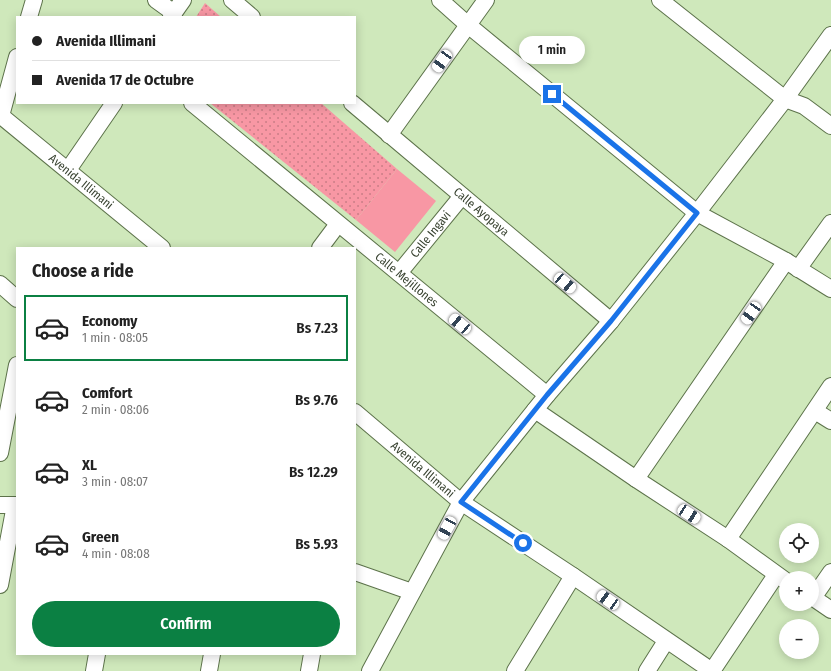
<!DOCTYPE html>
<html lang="en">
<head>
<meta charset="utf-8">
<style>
  :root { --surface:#fff; --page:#f6f6f6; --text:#222; --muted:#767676; --line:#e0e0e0; --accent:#0b8043 }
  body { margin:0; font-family:"Fira Sans Condensed",sans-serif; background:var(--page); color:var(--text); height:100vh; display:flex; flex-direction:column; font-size:15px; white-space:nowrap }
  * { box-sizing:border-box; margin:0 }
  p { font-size:13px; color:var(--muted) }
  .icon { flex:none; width:22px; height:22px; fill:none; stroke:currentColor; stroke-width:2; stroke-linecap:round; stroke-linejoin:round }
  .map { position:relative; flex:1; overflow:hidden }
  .panel { position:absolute; left:16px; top:247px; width:340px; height:408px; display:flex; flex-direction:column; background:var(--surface); border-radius:0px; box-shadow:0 2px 10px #0003 }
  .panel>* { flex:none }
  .banner { position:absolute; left:16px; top:16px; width:340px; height:88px; border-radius:0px; box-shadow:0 2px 10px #0003; display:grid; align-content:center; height:88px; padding:0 16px; background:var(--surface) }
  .fabs { position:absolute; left:779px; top:523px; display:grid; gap:8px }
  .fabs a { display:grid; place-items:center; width:40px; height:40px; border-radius:50%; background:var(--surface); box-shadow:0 2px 10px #0003; font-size:20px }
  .end { position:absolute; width:18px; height:18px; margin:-9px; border:5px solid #1a73e8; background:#fff; box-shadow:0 0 0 2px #fff }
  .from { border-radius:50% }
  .bubble { position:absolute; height:28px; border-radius:14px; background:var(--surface); box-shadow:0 2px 10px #0003; font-size:13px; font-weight:600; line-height:28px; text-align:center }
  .car { position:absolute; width:12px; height:24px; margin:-12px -6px; border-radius:5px; box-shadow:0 0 3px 1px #0007; background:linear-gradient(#fff 24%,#345 0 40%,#fff 0 76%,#345 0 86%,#fff 0) }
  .banner b { display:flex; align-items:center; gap:14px; height:38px; font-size:15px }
  .banner b+b { border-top:1px solid var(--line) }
  .banner i { width:10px; height:10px; background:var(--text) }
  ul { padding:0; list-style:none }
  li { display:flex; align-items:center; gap:12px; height:66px; margin:0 8px 6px; padding:0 8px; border:2px solid transparent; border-radius:0px }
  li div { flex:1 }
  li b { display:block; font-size:15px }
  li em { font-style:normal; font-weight:600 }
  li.current { border-color:var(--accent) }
  li>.icon { width:36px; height:36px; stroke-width:1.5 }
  h2 { padding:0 16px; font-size:18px; line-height:48px }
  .cta { display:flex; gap:8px; margin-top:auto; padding:8px 16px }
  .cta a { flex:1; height:46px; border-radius:24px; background:var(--accent); color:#fff; font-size:16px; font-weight:600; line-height:46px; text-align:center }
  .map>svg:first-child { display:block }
  .park { fill:url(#park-dots) }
  .pitch { fill:#f897a4 }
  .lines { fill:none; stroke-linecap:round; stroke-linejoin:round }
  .street-casing { stroke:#5d734b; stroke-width:18 }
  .street { stroke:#fff; stroke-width:16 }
  .route { stroke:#1a73e8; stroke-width:5 }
  .labels { text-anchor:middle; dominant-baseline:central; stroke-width:4; stroke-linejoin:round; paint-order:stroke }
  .street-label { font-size:12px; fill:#36402e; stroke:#cfe8bb }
</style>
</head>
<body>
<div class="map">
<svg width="831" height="671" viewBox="0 0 831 671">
  <defs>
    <pattern id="park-dots" width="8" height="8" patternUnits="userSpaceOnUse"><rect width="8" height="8" fill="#f897a4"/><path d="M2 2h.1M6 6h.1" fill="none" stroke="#ca7d86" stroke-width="1.8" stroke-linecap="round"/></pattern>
  </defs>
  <rect width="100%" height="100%" fill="#cfe8bb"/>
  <path class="park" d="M205 3 221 17H196Z
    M210 103H321L397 169 356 220Z"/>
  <path class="pitch" d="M397 169 436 201 395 252 356 220Z"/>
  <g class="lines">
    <defs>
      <g id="street">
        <path d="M156 0 174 13"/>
        <path d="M232 0 252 17"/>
        <path d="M440 0 468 25 697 213 786 261 831 289"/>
        <path d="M660 0 785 99 804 106 831 126"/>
        <path d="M29 17 34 0"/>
        <path d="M171 17 183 0"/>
        <path id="s1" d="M192 103 547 395"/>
        <path id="s2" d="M352 103 611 321"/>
        <path id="s3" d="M0 115 162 248"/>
        <path d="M1 116 17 57"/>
        <path d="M389 135 486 0"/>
        <path d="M68 170 114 103"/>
        <path d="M320 248 338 224"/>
        <path d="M798 269 831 223"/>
        <path id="s4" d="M399 273 462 196"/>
        <path d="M0 284 17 299"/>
        <path d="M535 410 636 479 728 539 786 581"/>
        <path d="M815 411 831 421"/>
        <path id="s5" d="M355 412 461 502 573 576 712 671"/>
        <path d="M0 453 17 365"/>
        <path d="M636 479 786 261"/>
        <path d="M0 505H17"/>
        <path d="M728 539 831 386"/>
        <path d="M355 572 412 592"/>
        <path d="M0 585 15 505"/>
        <path d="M812 597 831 610"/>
        <path d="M813 598 831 572"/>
        <path d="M94 671 97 654"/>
        <path d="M209 671 212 654"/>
        <path d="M309 671 312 654"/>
        <path d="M370 671 461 502 547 395 611 321 697 213 785 99 831 35"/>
        <path d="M515 671 573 576"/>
        <path d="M647 671 666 641"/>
        <path d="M712 671 776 575"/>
      </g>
    </defs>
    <use href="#street" class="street-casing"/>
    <use href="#street" class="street"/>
  </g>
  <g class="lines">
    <path class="route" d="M523 543 461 502 547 395 611 321 697 213 552 94"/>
  </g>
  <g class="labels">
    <g class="street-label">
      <text stroke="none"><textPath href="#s3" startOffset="105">Avenida Illimani</textPath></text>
      <text stroke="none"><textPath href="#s2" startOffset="169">Calle Ayopaya</textPath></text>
      <text stroke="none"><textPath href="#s4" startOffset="50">Calle Ingavi</textPath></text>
      <text stroke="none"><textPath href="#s1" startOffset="278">Calle Mejillones</textPath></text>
      <text stroke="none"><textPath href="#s5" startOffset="89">Avenida Illimani</textPath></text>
    </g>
  </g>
</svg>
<div class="fabs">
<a><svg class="icon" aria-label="locate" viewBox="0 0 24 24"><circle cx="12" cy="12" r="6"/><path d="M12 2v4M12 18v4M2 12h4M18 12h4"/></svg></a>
<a>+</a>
<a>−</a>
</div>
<i class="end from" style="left:523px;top:543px"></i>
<i class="end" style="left:552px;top:94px"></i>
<div class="bubble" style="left:519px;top:36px;width:66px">1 min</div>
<i class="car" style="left:442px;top:61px;rotate:216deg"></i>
<i class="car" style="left:565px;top:283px;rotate:130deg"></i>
<i class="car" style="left:751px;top:313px;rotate:215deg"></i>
<i class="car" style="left:460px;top:324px;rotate:310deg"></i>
<i class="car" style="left:689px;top:514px;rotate:123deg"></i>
<i class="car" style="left:447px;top:528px;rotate:209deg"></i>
<i class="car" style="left:608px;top:600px;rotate:305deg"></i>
<div class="banner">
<b><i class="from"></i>Avenida Illimani</b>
<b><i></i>Avenida 17 de Octubre</b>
</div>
<section class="panel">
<h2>Choose a ride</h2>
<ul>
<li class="current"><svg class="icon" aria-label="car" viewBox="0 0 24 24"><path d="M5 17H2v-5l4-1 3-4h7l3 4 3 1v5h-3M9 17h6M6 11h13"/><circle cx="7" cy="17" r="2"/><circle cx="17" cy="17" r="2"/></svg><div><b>Economy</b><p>1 min · 08:05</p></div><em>Bs 7.23</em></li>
<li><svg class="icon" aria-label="car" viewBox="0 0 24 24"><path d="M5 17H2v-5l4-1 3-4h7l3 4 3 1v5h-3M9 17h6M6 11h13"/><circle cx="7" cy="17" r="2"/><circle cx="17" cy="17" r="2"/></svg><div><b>Comfort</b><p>2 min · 08:06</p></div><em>Bs 9.76</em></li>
<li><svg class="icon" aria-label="car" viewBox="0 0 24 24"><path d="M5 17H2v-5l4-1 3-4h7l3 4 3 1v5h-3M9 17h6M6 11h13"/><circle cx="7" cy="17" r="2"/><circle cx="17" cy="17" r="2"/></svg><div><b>XL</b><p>3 min · 08:07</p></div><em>Bs 12.29</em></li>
<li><svg class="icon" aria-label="car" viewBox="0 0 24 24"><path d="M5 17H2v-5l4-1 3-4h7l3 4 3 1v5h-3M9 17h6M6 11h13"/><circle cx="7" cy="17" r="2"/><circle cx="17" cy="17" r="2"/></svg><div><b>Green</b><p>4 min · 08:08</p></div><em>Bs 5.93</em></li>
</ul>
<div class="cta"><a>Confirm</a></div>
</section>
</div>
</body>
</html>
